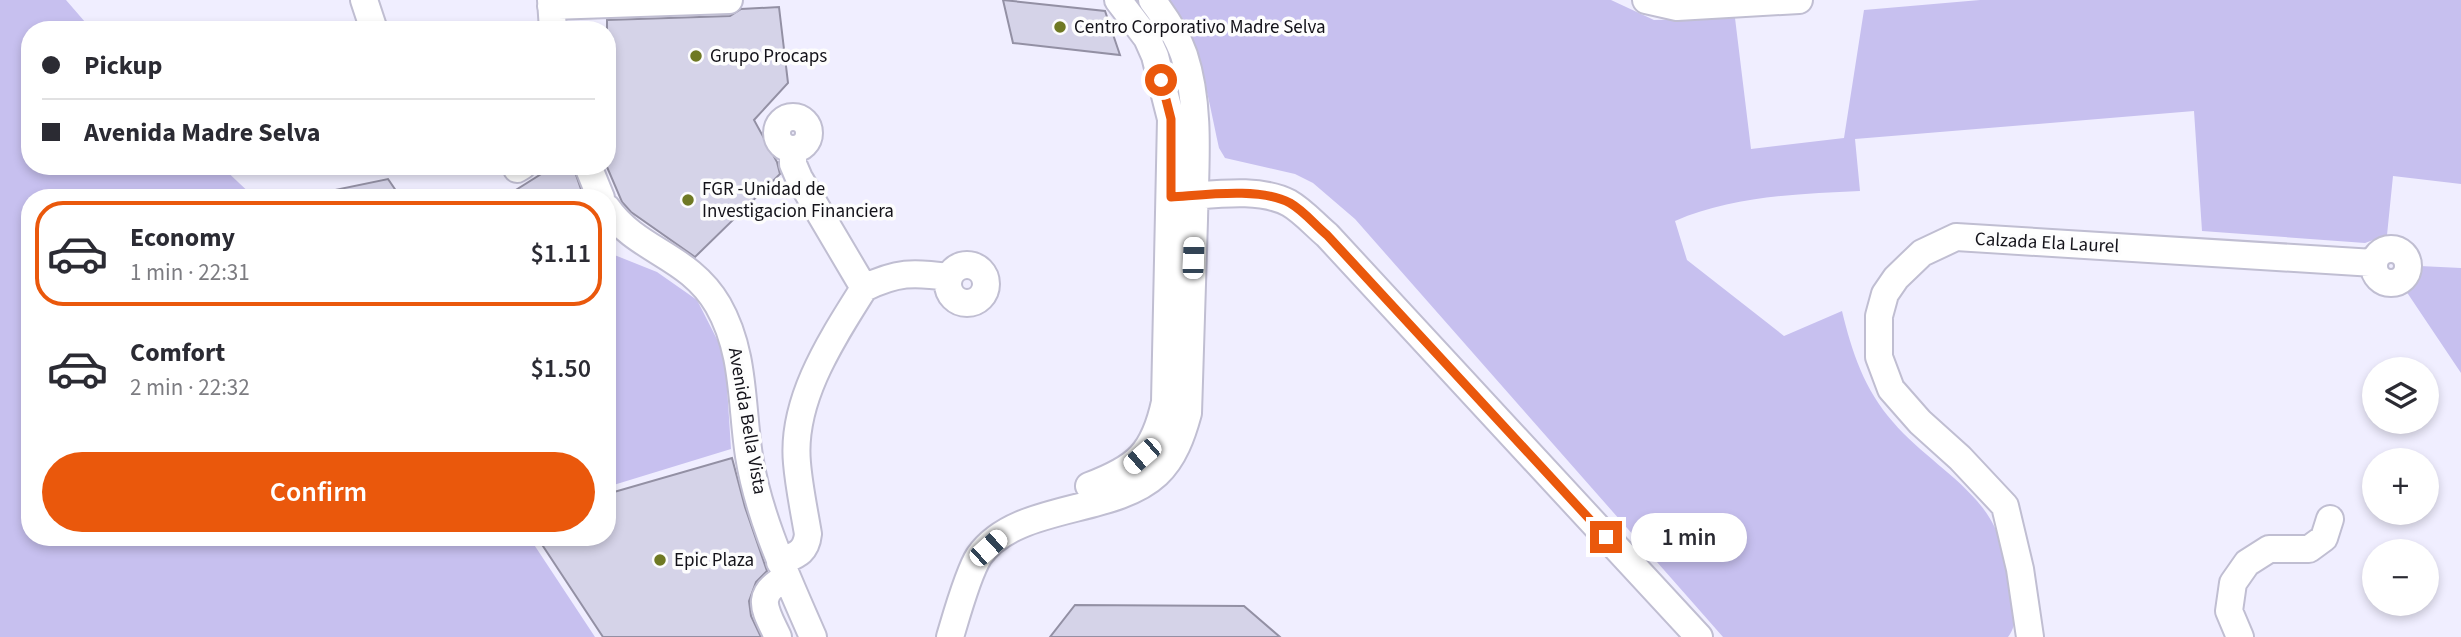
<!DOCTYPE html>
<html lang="en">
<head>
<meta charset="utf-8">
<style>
  :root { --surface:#fff; --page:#f2f2f3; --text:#2b2b33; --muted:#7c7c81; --line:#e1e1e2; --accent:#ea580c }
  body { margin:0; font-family:"Source Sans 3",sans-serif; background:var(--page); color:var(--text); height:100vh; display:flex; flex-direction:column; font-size:26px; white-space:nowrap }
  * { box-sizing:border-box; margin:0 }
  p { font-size:23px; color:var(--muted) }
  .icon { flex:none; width:38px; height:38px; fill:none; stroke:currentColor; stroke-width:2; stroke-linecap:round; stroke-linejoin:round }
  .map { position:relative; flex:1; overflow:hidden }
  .details { position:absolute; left:21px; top:189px; width:595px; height:357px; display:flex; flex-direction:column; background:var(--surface); border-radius:28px; box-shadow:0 4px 10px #0003 }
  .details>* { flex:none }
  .banner { position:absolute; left:21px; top:21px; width:595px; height:154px; border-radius:28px; box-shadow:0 4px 10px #0003; display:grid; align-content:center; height:154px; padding:0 21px; background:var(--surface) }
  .fabs { position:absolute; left:2362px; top:357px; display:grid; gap:14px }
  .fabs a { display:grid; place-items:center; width:77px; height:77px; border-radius:50%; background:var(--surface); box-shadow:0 4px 10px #0003; font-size:35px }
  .end { position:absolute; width:32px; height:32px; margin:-16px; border:9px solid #ea580c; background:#fff; box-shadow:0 0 0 4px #fff }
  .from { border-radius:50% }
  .bubble { position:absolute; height:49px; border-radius:24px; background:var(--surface); box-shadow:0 4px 10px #0003; font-size:23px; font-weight:600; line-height:49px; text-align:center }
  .car { position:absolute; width:21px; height:42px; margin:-21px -10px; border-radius:9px; box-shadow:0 0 5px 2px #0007; background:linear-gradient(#fff 24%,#345 0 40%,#fff 0 76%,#345 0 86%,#fff 0) }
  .banner b { display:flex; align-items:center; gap:24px; height:66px; font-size:26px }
  .banner b+b { border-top:2px solid var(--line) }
  .banner i { width:18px; height:18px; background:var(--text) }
  ul { padding:12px 0 0; list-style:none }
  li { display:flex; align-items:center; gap:21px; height:105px; margin:0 14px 10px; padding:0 7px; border:4px solid transparent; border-radius:28px }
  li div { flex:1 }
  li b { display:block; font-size:26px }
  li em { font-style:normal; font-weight:600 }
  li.on { border-color:var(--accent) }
  li>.icon { width:63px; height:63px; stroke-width:1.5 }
  .cta { display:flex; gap:14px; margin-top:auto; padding:14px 21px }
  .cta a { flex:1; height:80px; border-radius:42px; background:var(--accent); color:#fff; font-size:28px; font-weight:600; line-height:80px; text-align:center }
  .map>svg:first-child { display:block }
  .green { fill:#c7c0ef }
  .building { fill:#d5d3e8; stroke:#9390a4; stroke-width:2 }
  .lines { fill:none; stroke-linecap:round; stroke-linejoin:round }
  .minor-casing { stroke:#c0bed2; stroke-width:30 }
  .minor { stroke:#fff; stroke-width:26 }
  .route { stroke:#ea580c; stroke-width:9 }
  .poi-dot { fill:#6f7924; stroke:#fdfdfd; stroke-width:2.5 }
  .labels { text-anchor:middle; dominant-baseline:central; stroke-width:7; stroke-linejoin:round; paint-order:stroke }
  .poi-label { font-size:19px; fill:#131219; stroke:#fdfdfd; text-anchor:start }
  .street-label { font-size:19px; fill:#131219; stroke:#fdfdfd }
</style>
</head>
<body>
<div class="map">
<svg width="2461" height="637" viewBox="0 0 2461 637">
  <rect width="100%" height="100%" fill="#f0eeff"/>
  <path class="green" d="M0 0H66L92 30H30V166H221L255 198H30V537H529L595 637H0Z
    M1166 0H1611L1654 20 1735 18 1751 149 1844 138 1864 10 1980 0H2461V184L2393 176 2387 235 2365 243 2202 231 2194 111 1855 139 1860 191C1797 194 1733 196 1675 221L1687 260 1784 336 1842 311C1852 352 1864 389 1893 422 1919 453 1957 475 1982 507 2001 531 2008 562 2014 591 2017 605 2017 627 2008 637H1723L1355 219 1313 183 1295 174 1225 158 1219 148C1206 88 1202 51 1166 0Z
    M607 252 657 272 697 300 725 355 731 449 607 487Z
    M2420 266 2461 268V373L2406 291Z"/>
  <path class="building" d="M1003 0 1105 11 1120 55 1013 43Z
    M779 7 788 83 754 120 777 162 780 174 695 257 631 212 622 202 607 167V20L730 16 741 9Z
    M554 166H573L584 198H503Z
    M388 179 401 198H330V191Z
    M732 458 745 507 767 571 756 582 749 601 751 616 761 637H603L537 537H607V494Z
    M1075 605 1244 606 1280 637H1050Z"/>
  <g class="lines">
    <defs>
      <path id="minor" d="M364 0 374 30
        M551 0 553 30
        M1646 0 1677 7 1799 0
        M551 6 729 0
        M777 133a16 16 0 1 1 32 0a16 16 0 1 1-32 0Z
        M588 166 601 198
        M517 169 522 166
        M1179 197C1212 195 1259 187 1289 203 1303 211 1315 225 1327 235L1699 637
        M607 208C638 252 689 255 718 305 745 352 741 404 749 456 759 519 788 579 813 637
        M2374 266a17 17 0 1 1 34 0a17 17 0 1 1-34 0Z
        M948 284a19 19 0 1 1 38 0a19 19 0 1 1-38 0Z
        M864 288C897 272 913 272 949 277
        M1089 486C1137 468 1154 453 1165 402L1171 119 1155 56 1147 38 1118 0
        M780 562C796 555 806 553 808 534 804 510 799 487 797 463 791 400 832 339 864 288L799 178 793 164V149
        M778 637C765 609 753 595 787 577
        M950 637C956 617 968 573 979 556 1016 503 1113 515 1157 474 1174 458 1182 435 1188 413 1190 349 1192 284 1194 220 1195 167 1201 107 1184 55 1177 35 1165 17 1152 0
        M2030 637 2020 569 2005 506 1960 458 1920 422 1891 389 1879 357V316L1885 294 1896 278 1922 253 1956 237 2374 263
        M2240 637 2229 611 2233 583 2247 563 2269 549H2309L2324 538 2330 519"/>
    </defs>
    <use href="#minor" class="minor-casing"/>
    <use href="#minor" class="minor"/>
  </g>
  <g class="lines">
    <path class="route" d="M1161 80 1171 119V197C1204 195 1260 187 1290 203 1304 211 1315 225 1327 235L1606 537"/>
  </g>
  <g class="poi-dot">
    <circle cx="1060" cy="27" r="7"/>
    <circle cx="696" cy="56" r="7"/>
    <circle cx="688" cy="200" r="7"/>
    <circle cx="660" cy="560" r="7"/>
  </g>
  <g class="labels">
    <g class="poi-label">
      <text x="1074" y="27">Centro Corporativo Madre Selva</text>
      <text x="710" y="56">Grupo Procaps</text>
      <text x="702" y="189">FGR -Unidad de<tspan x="702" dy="22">Investigacion Financiera</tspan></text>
      <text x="674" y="560">Epic Plaza</text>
    </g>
    <g class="street-label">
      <text transform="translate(2047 243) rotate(3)">Calzada Ela Laurel</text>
      <text transform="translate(747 421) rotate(80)">Avenida Bella Vista</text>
    </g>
  </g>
</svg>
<div class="fabs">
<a><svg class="icon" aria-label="layers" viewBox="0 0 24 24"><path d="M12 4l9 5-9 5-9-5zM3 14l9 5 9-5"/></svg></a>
<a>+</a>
<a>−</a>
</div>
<i class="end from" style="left:1161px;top:80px"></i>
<i class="end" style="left:1606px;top:537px"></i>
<div class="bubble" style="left:1631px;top:513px;width:116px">1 min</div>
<i class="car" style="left:1193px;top:258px;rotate:2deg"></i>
<i class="car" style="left:1142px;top:456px;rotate:229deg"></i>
<i class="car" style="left:988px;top:548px;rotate:48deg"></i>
<div class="banner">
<b><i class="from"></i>Pickup</b>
<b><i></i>Avenida Madre Selva</b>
</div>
<section class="details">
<ul>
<li class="on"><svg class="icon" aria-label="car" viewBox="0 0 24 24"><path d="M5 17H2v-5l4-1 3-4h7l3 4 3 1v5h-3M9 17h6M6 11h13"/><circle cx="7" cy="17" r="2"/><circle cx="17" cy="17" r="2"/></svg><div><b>Economy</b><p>1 min · 22:31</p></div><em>$1.11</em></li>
<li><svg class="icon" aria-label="car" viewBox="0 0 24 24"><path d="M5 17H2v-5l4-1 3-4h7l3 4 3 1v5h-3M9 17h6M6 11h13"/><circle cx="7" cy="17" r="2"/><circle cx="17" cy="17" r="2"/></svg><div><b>Comfort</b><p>2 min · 22:32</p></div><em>$1.50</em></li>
</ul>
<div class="cta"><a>Confirm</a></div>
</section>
</div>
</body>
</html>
